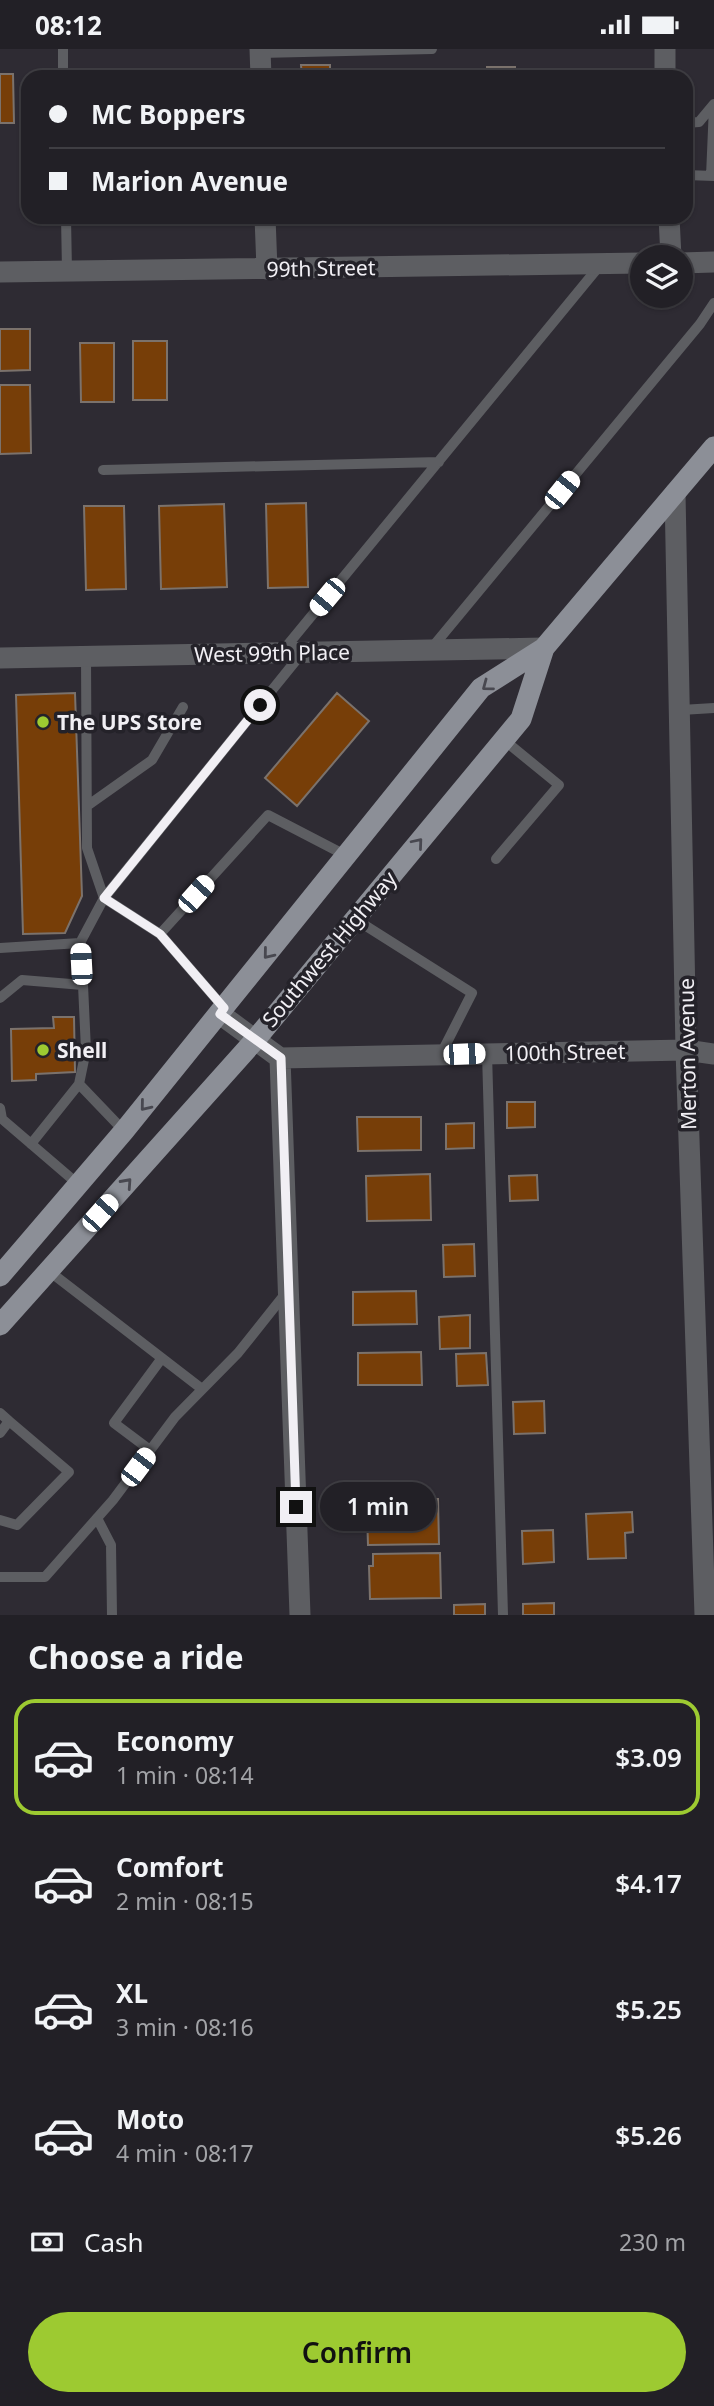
<!DOCTYPE html>
<html lang="en">
<head>
<meta charset="utf-8">
<style>
  :root { --surface:#222026; --page:#2a282e; --text:#f1f3f6; --muted:#a2a3a7; --line:#3f3e43; --accent:#9dca31 }
  body { margin:0; font-family:"Noto Sans",sans-serif; background:var(--page); color:var(--text); height:100vh; display:flex; flex-direction:column; font-size:26px; white-space:nowrap }
  * { box-sizing:border-box; margin:0 }
  p { font-size:23px; color:var(--muted) }
  .icon { flex:none; width:38px; height:38px; fill:none; stroke:currentColor; stroke-width:2; stroke-linecap:round; stroke-linejoin:round }
  .map { position:relative; height:1566px; overflow:hidden }
  .panel { display:flex; flex-direction:column; background:var(--surface); flex:1 }
  .panel>* { flex:none }
  .banner { position:absolute; left:21px; top:21px; width:672px; height:154px; border-radius:21px; box-shadow:0 2px 5px #0004,0 0 0 2px var(--line); display:grid; align-content:center; height:154px; padding:0 28px; background:var(--surface) }
  .controls { position:absolute; left:630px; top:196px; display:grid; gap:14px }
  .controls a { display:grid; place-items:center; width:63px; height:63px; border-radius:50%; background:var(--surface); box-shadow:0 2px 5px #0004,0 0 0 2px var(--line); font-size:35px }
  .end { position:absolute; width:32px; height:32px; margin:-16px; border:9px solid #f1eff4; background:#111; box-shadow:0 0 0 4px #111 }
  .from { border-radius:50% }
  .bubble { position:absolute; height:49px; border-radius:24px; background:var(--surface); box-shadow:0 2px 5px #0004,0 0 0 2px var(--line); font-size:23px; font-weight:600; line-height:49px; text-align:center }
  .car { position:absolute; width:21px; height:42px; margin:-21px -10px; border-radius:9px; box-shadow:0 0 5px 2px #0007; background:linear-gradient(#fff 24%,#345 0 40%,#fff 0 76%,#345 0 86%,#fff 0) }
  .banner b { display:flex; align-items:center; gap:24px; height:66px; font-size:26px }
  .banner b+b { border-top:2px solid var(--line) }
  .banner i { width:18px; height:18px; background:var(--text) }
  ul { padding:0; list-style:none }
  li { display:flex; align-items:center; gap:21px; height:116px; margin:0 14px 10px; padding:0 14px; border:4px solid transparent; border-radius:21px }
  li div { flex:1 }
  li b { display:block; font-size:26px }
  li em { font-style:normal; font-weight:600 }
  li.active { border-color:var(--accent) }
  li>.icon { width:63px; height:63px; stroke-width:1.5 }
  h2 { padding:0 28px; font-size:32px; line-height:84px }
  .pay { display:flex; align-items:center; gap:18px; height:77px; padding:0 28px; font-size:26px }
  .pay p { margin-inline-start:auto }
  .primary-button { display:flex; gap:14px; margin-top:auto; padding:14px 28px }
  .primary-button a { flex:1; height:80px; border-radius:42px; background:var(--accent); color:#111; font-size:28px; font-weight:600; line-height:80px; text-align:center }
  .status { display:flex; justify-content:space-between; align-items:center; height:49px; padding:0 35px; background:var(--surface); direction:ltr }
  .status svg { height:19px; fill:currentColor }
  .map>svg:first-child { display:block }
  .building { fill:#773e08; stroke:#7b726c; stroke-width:2 }
  .lines { fill:none; stroke-linecap:round; stroke-linejoin:round }
  .lane { stroke:#5d5e62; stroke-width:10 }
  .street { stroke:#5d5e62; stroke-width:21 }
  .primary { stroke:#8c8f97; stroke-width:21 }
  .oneway { stroke:#484850 }
  .route { stroke:#f1eff4; stroke-width:9 }
  .poi-dot { fill:#9dca31; stroke:#242229; stroke-width:2.5 }
  .labels { text-anchor:middle; dominant-baseline:central; stroke-width:7; stroke-linejoin:round; paint-order:stroke }
  .street-label { font-size:21px; fill:#f1eff4; stroke:#242229 }
  .poi-label { font-size:21px; font-weight:bold; fill:#f1eff4; stroke:#242229; text-anchor:start }
</style>
</head>
<body>
<div class="status"><b>08:12</b><svg viewBox="0 0 49 12"><path d="M0 12V9h3v3zM5 12V6h3v6zM10 12V3h3v9zM15 12V0h3v12zM26 1h20v11H26zM47 4h2v5h-2z"/></svg></div>
<div class="map">
<svg width="714" height="1566" viewBox="0 0 714 1566">
  <rect width="100%" height="100%" fill="#2e2b33"/>
  <path class="building" d="M301 16H330V28H302Z
    M487 18H515V28H487Z
    M0 25H13L14 74H0Z
    M0 280H30V321L0 322Z
    M133 292H167V351H133Z
    M80 294H114V353H81Z
    M0 336H30L31 404 0 405Z
    M306 454 308 538 268 539 266 455Z
    M224 455 227 538 161 540 159 457Z
    M84 457H124L126 540 86 541Z
    M75 644 82 847 65 884 23 885 16 646Z
    M337 644 369 672 297 757 265 729Z
    M53 968H74L75 1023 36 1025V1031L12 1032 11 980 54 979Z
    M507 1053H535V1078L507 1079Z
    M357 1068H421V1101L358 1102Z
    M474 1074V1099L446 1100V1075Z
    M430 1125 431 1171 367 1172 366 1127Z
    M537 1126 538 1151 510 1152 509 1127Z
    M474 1195 475 1227 444 1228 443 1196Z
    M416 1242 417 1275 353 1276V1243Z
    M470 1266V1299L440 1300 439 1268Z
    M421 1303 422 1336H358V1304Z
    M486 1304 488 1336 457 1337 456 1305Z
    M544 1352 545 1384 514 1385 513 1353Z
    M438 1450 439 1495 368 1496 367 1463H371V1451Z
    M632 1463 633 1483 625 1484 626 1509 588 1510 586 1465Z
    M553 1481 554 1513 523 1515 522 1482Z
    M440 1504 441 1549 370 1550 369 1517H373V1505Z
    M554 1554V1566H523V1555Z
    M485 1555V1566H454V1556Z"/>
  <g class="lines">
    <path class="lane" d="M63 0V28
      M260 4 432 0
      M686 74 699 73 714 55
      M686 126 714 127
      M711 127 714 57
      M66 168 67 222
      M103 421 439 413
      M430 601 700 275 714 254
      M281 604 601 215
      M86 607 87 799 104 849
      M681 661 714 659
      M87 757 152 711 183 658
      M496 810 559 736 504 691
      M104 849 302 604
      M355 870 472 944 441 1005
      M160 885 268 766 347 807
      M0 899 80 894
      M83 936 80 894 104 849 160 885 224 959
      M0 949 22 931 83 936 86 1001 79 1035
      M487 1004 503 1566
      M0 1059 2 1070 79 1136
      M31 1095 79 1035 124 1082
      M49 1222 202 1340
      M0 1364 9 1372 0 1384
      M150 1401 114 1374 162 1309
      M97 1469 111 1496 112 1566
      M0 1471 17 1476 69 1423 9 1372
      M0 1528H45L113 1451 175 1368 238 1304 285 1245"/>
    <path class="street" d="M260 0 261 28
      M665 0V28
      M265 168 267 220
      M669 168 671 208
      M681 214 714 213
      M0 223 642 214
      M675 444 686 1001 705 1566
      M0 609 544 599
      M220 965 280 1009 686 1001 714 1005
      M280 1009 300 1566"/>
    <path class="primary" d="M0 1227 124 1082 481 639 544 599 714 398
      M0 1276 255 991 521 670 544 599"/>
  </g>
  <defs><path id="oneway-chevron" d="M-2-3.5L2.5 0L-2 3.5" fill="none" stroke-width="1.6" stroke-linecap="round" stroke-linejoin="round" transform="scale(1.75)"/></defs>
  <g class="oneway">
    <use href="#oneway-chevron" transform="translate(487 637) rotate(143)"/>
    <use href="#oneway-chevron" transform="translate(418 794) rotate(-50)"/>
    <use href="#oneway-chevron" transform="translate(268 905) rotate(129)"/>
    <use href="#oneway-chevron" transform="translate(145 1057) rotate(129)"/>
    <use href="#oneway-chevron" transform="translate(127 1134) rotate(-48)"/>
  </g>
  <g class="lines">
    <path class="route" d="M260 656 104 849 160 885 224 959 220 965 281 1009 296 1458"/>
  </g>
  <g class="poi-dot">
    <circle cx="43" cy="673" r="7"/>
    <circle cx="43" cy="1001" r="7"/>
  </g>
  <g class="labels">
    <g class="street-label">
      <text transform="translate(321 219) rotate(-1)">99th Street</text>
      <text transform="translate(272 604) rotate(-1)">West 99th Place</text>
      <text transform="translate(329 900) rotate(-50)">Southwest Highway</text>
      <text transform="translate(565 1003) rotate(-1)">100th Street</text>
      <text transform="translate(687 1005) rotate(-91)">Merton Avenue</text>
    </g>
    <g class="poi-label">
      <text x="57" y="673">The UPS Store</text>
      <text x="57" y="1001">Shell</text>
    </g>
  </g>
</svg>
<div class="controls">
<a><svg class="icon" aria-label="layers" viewBox="0 0 24 24"><path d="M12 4l9 5-9 5-9-5zM3 14l9 5 9-5"/></svg></a>
</div>
<i class="end from" style="left:260px;top:656px"></i>
<i class="end" style="left:296px;top:1458px"></i>
<div class="bubble" style="left:320px;top:1433px;width:116px">1 min</div>
<i class="car" style="left:562px;top:441px;rotate:39deg"></i>
<i class="car" style="left:327px;top:548px;rotate:220deg"></i>
<i class="car" style="left:196px;top:845px;rotate:42deg"></i>
<i class="car" style="left:81px;top:915px;rotate:357deg"></i>
<i class="car" style="left:464px;top:1005px;rotate:88deg"></i>
<i class="car" style="left:100px;top:1164px;rotate:42deg"></i>
<i class="car" style="left:138px;top:1418px;rotate:37deg"></i>
<div class="banner">
<b><i class="from"></i>MC Boppers</b>
<b><i></i>Marion Avenue</b>
</div>
</div>
<section class="panel">
<h2>Choose a ride</h2>
<ul>
<li class="active"><svg class="icon" aria-label="car" viewBox="0 0 24 24"><path d="M5 17H2v-5l4-1 3-4h7l3 4 3 1v5h-3M9 17h6M6 11h13"/><circle cx="7" cy="17" r="2"/><circle cx="17" cy="17" r="2"/></svg><div><b>Economy</b><p>1 min · 08:14</p></div><em>$3.09</em></li>
<li><svg class="icon" aria-label="car" viewBox="0 0 24 24"><path d="M5 17H2v-5l4-1 3-4h7l3 4 3 1v5h-3M9 17h6M6 11h13"/><circle cx="7" cy="17" r="2"/><circle cx="17" cy="17" r="2"/></svg><div><b>Comfort</b><p>2 min · 08:15</p></div><em>$4.17</em></li>
<li><svg class="icon" aria-label="car" viewBox="0 0 24 24"><path d="M5 17H2v-5l4-1 3-4h7l3 4 3 1v5h-3M9 17h6M6 11h13"/><circle cx="7" cy="17" r="2"/><circle cx="17" cy="17" r="2"/></svg><div><b>XL</b><p>3 min · 08:16</p></div><em>$5.25</em></li>
<li><svg class="icon" aria-label="car" viewBox="0 0 24 24"><path d="M5 17H2v-5l4-1 3-4h7l3 4 3 1v5h-3M9 17h6M6 11h13"/><circle cx="7" cy="17" r="2"/><circle cx="17" cy="17" r="2"/></svg><div><b>Moto</b><p>4 min · 08:17</p></div><em>$5.26</em></li>
</ul>
<div class="pay"><svg class="icon" aria-label="cash" viewBox="0 0 24 24"><path d="M3 7h18v10H3z"/><circle cx="12" cy="12" r="2"/></svg>Cash<p>230 m</p></div>
<div class="primary-button"><a>Confirm</a></div>
</section>
</body>
</html>
